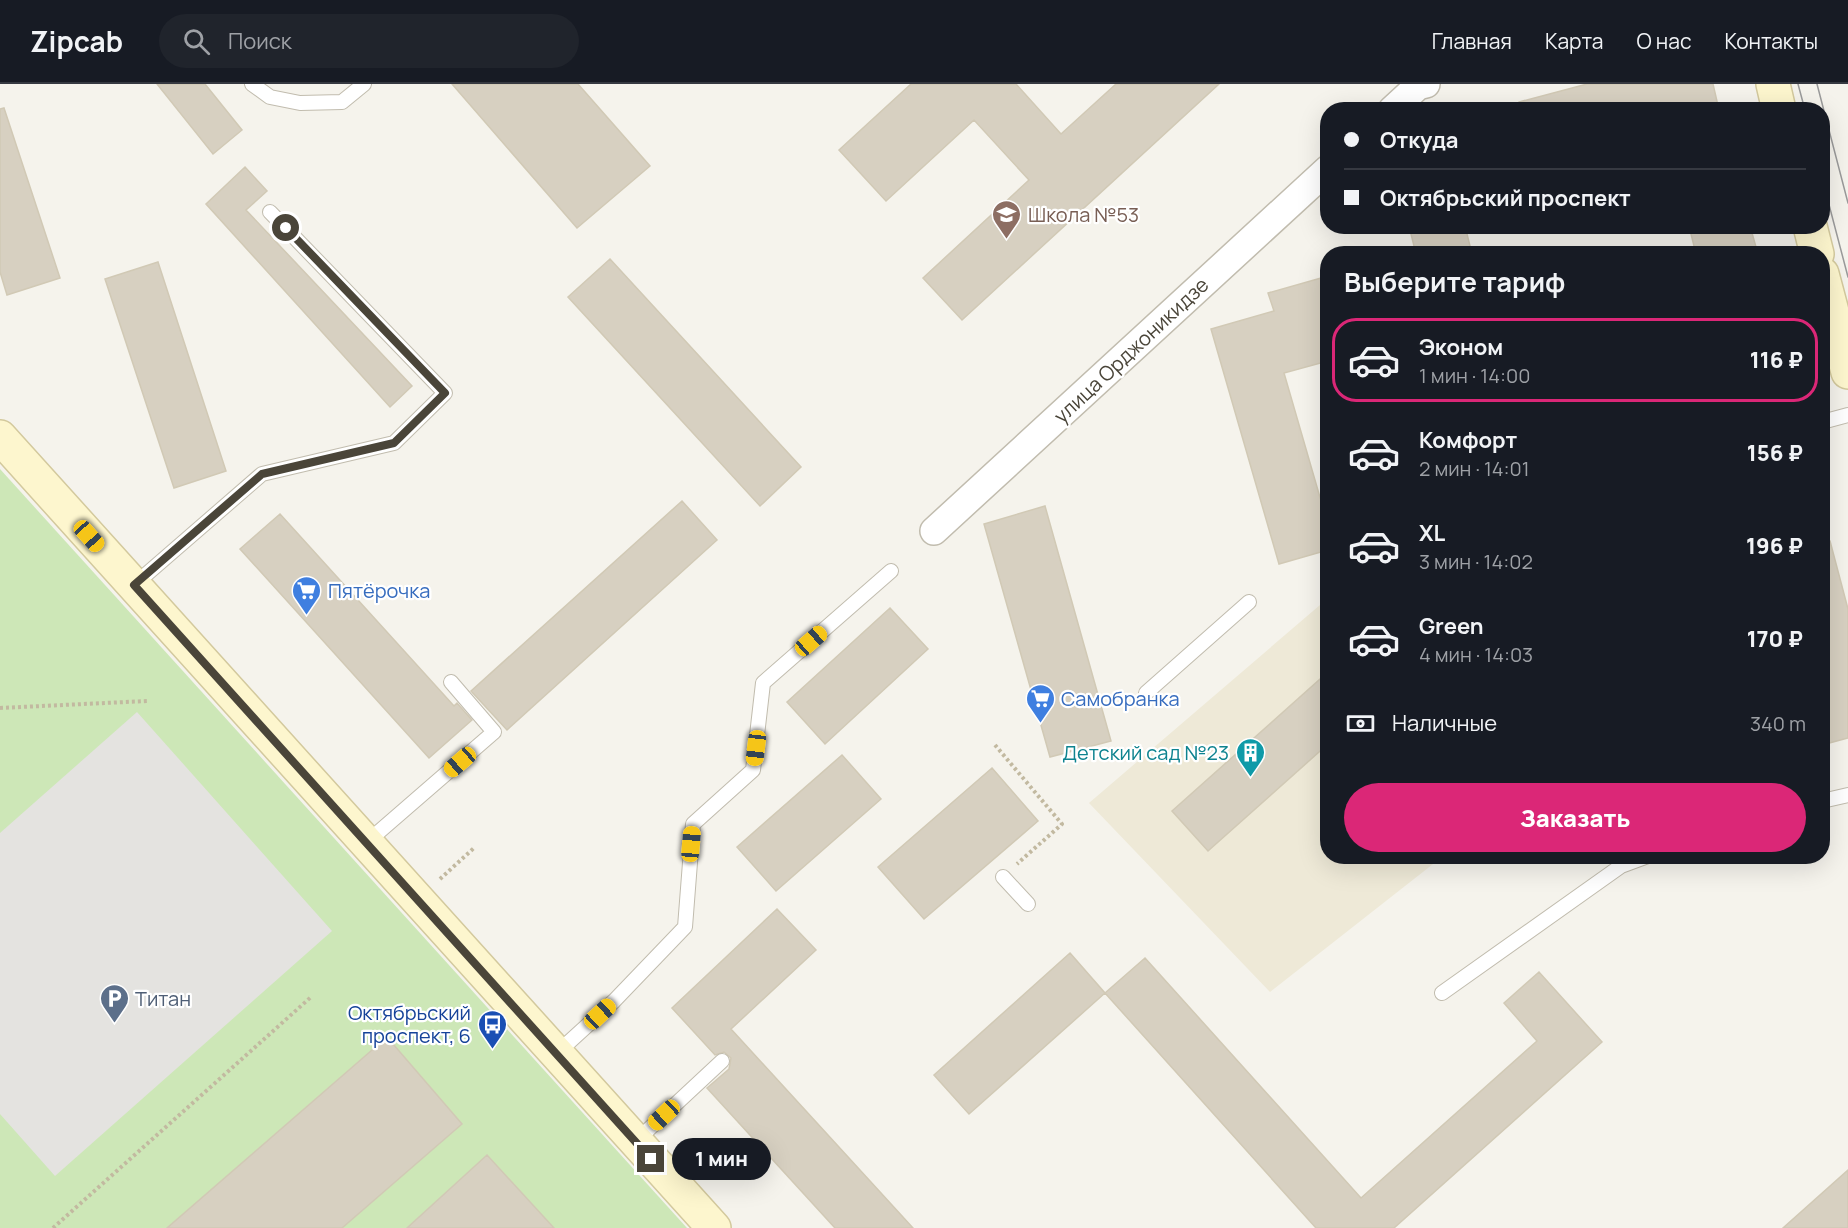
<!DOCTYPE html>
<html lang="ru">
<head>
<meta charset="utf-8">
<style>
  :root { --surface:#171b24; --page:#20242c; --text:#f1f3f6; --muted:#9ea1a6; --line:#363941; --accent:#db2777 }
  body { margin:0; font-family:Manrope,sans-serif; background:var(--page); color:var(--text); height:100vh; display:flex; flex-direction:column; font-size:22px; white-space:nowrap }
  * { box-sizing:border-box; margin:0 }
  p { font-size:20px; color:var(--muted) }
  .icon { flex:none; width:33px; height:33px; fill:none; stroke:currentColor; stroke-width:2; stroke-linecap:round; stroke-linejoin:round }
  .map { position:relative; flex:1; overflow:hidden }
  .side { position:absolute; left:1320px; top:162px; width:510px; height:618px; display:flex; flex-direction:column; background:var(--surface); border-radius:24px; box-shadow:0 6px 24px #0002 }
  .side>* { flex:none }
  .banner { position:absolute; left:1320px; top:18px; width:510px; height:132px; border-radius:24px; box-shadow:0 6px 24px #0002; display:grid; align-content:center; height:132px; padding:0 24px; background:var(--surface) }
  .end { position:absolute; width:27px; height:27px; margin:-14px; border:8px solid #4a4539; background:#fff; box-shadow:0 0 0 3px #fff }
  .from { border-radius:50% }
  .bubble { position:absolute; height:42px; border-radius:21px; background:var(--surface); box-shadow:0 6px 24px #0002; font-size:20px; font-weight:800; line-height:42px; text-align:center }
  .car { position:absolute; width:18px; height:36px; margin:-18px -9px; border-radius:8px; box-shadow:0 0 4px 2px #0007; background:linear-gradient(#f5c518 24%,#345 0 40%,#f5c518 0 76%,#345 0 86%,#f5c518 0) }
  .banner b { display:flex; align-items:center; gap:21px; height:57px; font-size:22px }
  .banner b+b { border-top:2px solid var(--line) }
  .banner i { width:15px; height:15px; background:var(--text) }
  ul { padding:0; list-style:none }
  li { display:flex; align-items:center; gap:18px; height:84px; margin:0 12px 9px; padding:0 12px; border:3px solid transparent; border-radius:24px }
  li div { flex:1 }
  li b { display:block; font-size:22px }
  li em { font-style:normal; font-weight:800 }
  li.on { border-color:var(--accent) }
  li>.icon { width:54px; height:54px; stroke-width:1.5 }
  h2 { padding:0 24px; font-size:27px; line-height:72px }
  .pay { display:flex; align-items:center; gap:15px; height:66px; padding:0 24px; font-size:22px }
  .pay p { margin-inline-start:auto }
  .primary-button { display:flex; gap:12px; margin-top:auto; padding:12px 24px }
  .primary-button a { flex:1; height:69px; border-radius:36px; background:var(--accent); color:#fff; font-size:24px; font-weight:800; line-height:69px; text-align:center }
  header { display:flex; align-items:center; gap:36px; box-sizing:border-box; height:84px; padding:0 30px; background:var(--surface); border-bottom:2px solid var(--line) }
  header strong { font-size:28px }
  nav { display:flex; gap:33px; margin-inline-start:auto; font-size:21px }
  .search { width:420px; height:54px; background:var(--page); display:flex; align-items:center; gap:15px; box-sizing:border-box; padding:0 21px; border-radius:33px; color:var(--muted); font-size:22px }
  .map>svg:first-child { display:block }
  .education { fill:#eee9d7 }
  .green { fill:#cde7b7 }
  .parking { fill:#e4e3e0 }
  .building { fill:#d7d0c1; stroke:#d1c9b5; stroke-width:1.5 }
  .lines { fill:none; stroke-linecap:round; stroke-linejoin:round }
  .lane-casing { stroke:#c1bcae; stroke-width:16 }
  .street-casing { stroke:#c1bcae; stroke-width:30 }
  .secondary-casing { stroke:#d3c99d; stroke-width:36 }
  .path { stroke:#c2b9a0; stroke-width:4; stroke-dasharray:3 3; stroke-linecap:butt }
  .lane { stroke:#fff; stroke-width:14 }
  .street { stroke:#fff; stroke-width:27 }
  .secondary { stroke:#fdf6ce; stroke-width:33 }
  .tram { stroke:#9a9a9a; stroke-width:1.5 }
  .route { stroke:#4a4539; stroke-width:8 }
  .labels { text-anchor:middle; dominant-baseline:central; stroke-width:4.5; stroke-linejoin:round; paint-order:stroke }
  .education-label { font-size:20px; fill:#785e54; stroke:#fff; text-anchor:start }
  .street-label { font-size:20px; fill:#4a4539; stroke:#fff }
  .shop-label { font-size:20px; fill:#366cbe; stroke:#fff; text-anchor:start }
  .culture-label { font-size:20px; fill:#0d838f; stroke:#fff; text-anchor:end }
  .service-label { font-size:20px; fill:#4e5e75; stroke:#fff; text-anchor:start }
  .transit-label { font-size:20px; fill:#164399; stroke:#fff; text-anchor:end }
</style>
</head>
<body>
<header>
<strong>Zipcab</strong>
<div class="search"><svg class="icon" aria-label="search" viewBox="0 0 24 24"><circle cx="10" cy="10" r="6"/><path d="M15 15l6 6"/></svg>Поиск</div>
<nav><a>Главная</a><a>Карта</a><a>О нас</a><a>Контакты</a></nav>
</header>
<div class="map">
<svg width="1848" height="1144" viewBox="0 0 1848 1144">
  <rect width="100%" height="100%" fill="#f5f3ec"/>
  <path class="education" d="M1327 515 1328 772 1442 773 1270 908 1089 719Z"/>
  <path class="green" d="M0 385 687 1144H0Z"/>
  <path class="parking" d="M137 628 332 847 55 1092 0 1030V749Z"/>
  <path class="building" d="M157 0H205L242 46 213 70Z
    M452 0H578L650 82 577 144Z
    M911 0H1016L1061 50 1116 0H1219L962 236 923 194 1029 96 974 36 886 117 839 66Z
    M1587 0H1713L1719 26H1520L1519 18Z
    M4 24 60 194 7 211 0 188V25Z
    M245 83 267 107 246 126 412 302 390 323 206 120Z
    M1409 142H1465L1472 170H1416Z
    M1689 142H1750L1758 170H1696Z
    M610 175 801 383 760 422 568 213Z
    M158 178 226 387 174 404 105 195Z
    M1328 192V277L1284 289 1328 441V466L1279 480 1211 245 1274 227 1268 209Z
    M682 417 717 456 507 646 471 607Z
    M1045 422 1111 657 1050 673 984 440Z
    M280 430 454 622 457 619 472 636 429 674 240 465Z
    M1830 457 1848 525V654L1822 661V458Z
    M890 524 928 565 825 660 787 618Z
    M1328 588V660L1208 767 1172 727Z
    M842 671 881 715 776 807 737 763Z
    M992 684 1038 737 924 835 878 783Z
    M777 825 816 866 731 945 913 1144H835L707 1004 729 985 731 974 724 968 715 971 672 924Z
    M1070 869 1105 909 969 1030 934 991Z
    M1145 874 1361 1114 1537 957 1504 919 1539 888 1602 958 1394 1144H1316L1105 909Z
    M387 953 462 1040 342 1144H167Z
    M487 1071 554 1144H407Z
    M1848 1086V1144H1783Z"/>
  <g class="lines">
    <defs>
      <path id="lane" d="M252 0 270 13 300 19 342 18 364 0
        M1822 338 1848 331
        M134 501 262 390 394 359 445 309 270 128
        M1146 609 1249 518
        M1822 717 1848 711
        M366 759 494 648 451 598
        M1003 793 1028 820
        M1442 909 1621 782 1648 772
        M556 970 614 917 685 843 693 740 753 686 763 599 891 487
        M635 1058 722 977"/>
      <path id="street" d="M1392 26 1418 2 1426 0
        M934 447 1328 85"/>
      <path id="secondary" d="M1773 0 1779 26
        M1810 142 1817 170
        M1822 190 1848 288
        M0 353 714 1144"/>
    </defs>
    <use href="#lane" class="lane-casing"/>
    <use href="#street" class="street-casing"/>
    <use href="#secondary" class="secondary-casing"/>
    <path class="path" d="M0 624 147 617
      M995 661 1062 740 1017 780
      M440 795 475 763
      M53 1144 311 913"/>
    <use href="#lane" class="lane"/>
    <use href="#street" class="street"/>
    <use href="#secondary" class="secondary"/>
    <path class="tram" d="M1798 0 1805 26
      M1817 0 1848 119
      M1822 94 1848 193"/>
  </g>
  <g class="lines">
    <path class="route" d="M286 144 445 309 394 359 262 390 134 501 651 1075"/>
  </g>
  <defs>
    <symbol id="school-pin" viewBox="-11 -11 22 30"><path d="M0 17L-7.5 6A9.5 9.5 0 1 1 7.5 6Z" fill="#8d6e63" stroke="#fff"/><path d="M0-5L7-2L0 1L-7-2ZM-4 1L0 2.5L4 1V4Q0 6-4 4Z" fill="#fff"/></symbol>
    <symbol id="supermarket-pin" viewBox="-11 -11 22 30"><path d="M0 17L-7.5 6A9.5 9.5 0 1 1 7.5 6Z" fill="#3f7fe0" stroke="#fff"/><path d="M-6-5.5h2.5l.6 2H6L4.5 2H-2.5L-4.4-4H-6ZM-1.5 3.2a1.3 1.3 0 1 0 .1 0ZM3 3.2a1.3 1.3 0 1 0 .1 0Z" fill="#fff"/></symbol>
    <symbol id="building-pin" viewBox="-11 -11 22 30"><path d="M0 17L-7.5 6A9.5 9.5 0 1 1 7.5 6Z" fill="#0f9aa8" stroke="#fff"/><path d="M-4-6H4V6H1V3H-1V6H-4ZM-2.5-4.3h1.7v1.8h-1.7ZM.8-4.3h1.7v1.8H.8ZM-2.5-1h1.7V.8h-1.7ZM.8-1h1.7V.8H.8Z" fill="#fff"/></symbol>
    <symbol id="parking-pin" viewBox="-11 -11 22 30"><path d="M0 17L-7.5 6A9.5 9.5 0 1 1 7.5 6Z" fill="#5c6f8a" stroke="#fff"/><path d="M-3.5-5.5H1a3.5 3.5 0 0 1 0 7H-1V5.5H-3.5ZM-1-3.4V-.6H.8a1.4 1.4 0 0 0 0-2.8Z" fill="#fff"/></symbol>
    <symbol id="bus-pin" viewBox="-11 -11 22 30"><path d="M0 17L-7.5 6A9.5 9.5 0 1 1 7.5 6Z" fill="#1a4fb4" stroke="#fff"/><path d="M-5-6H5V4H4V6H2V4H-2V6H-4V4H-5ZM-3.5-4V0h7V-4ZM-3.5 1.2v1.5H-2V1.2ZM2 1.2v1.5H3.5V1.2Z" fill="#fff"/></symbol>
  </defs>
  <g fill-rule="evenodd">
    <use href="#school-pin" x="990" y="114" width="33" height="45"/>
    <use href="#supermarket-pin" x="290" y="490" width="33" height="45"/>
    <use href="#supermarket-pin" x="1024" y="598" width="33" height="45"/>
    <use href="#building-pin" x="1234" y="652" width="33" height="45"/>
    <use href="#parking-pin" x="98" y="898" width="33" height="45"/>
    <use href="#bus-pin" x="476" y="924" width="33" height="45"/>
  </g>
  <g class="labels">
    <g class="education-label">
      <text x="1028" y="130">Школа №53</text>
    </g>
    <g class="street-label">
      <text transform="translate(1131 266) rotate(-43)">улица Орджоникидзе</text>
    </g>
    <g class="shop-label">
      <text x="328" y="506">Пятёрочка</text>
      <text x="1061" y="614">Самобранка</text>
    </g>
    <g class="culture-label">
      <text x="1229" y="668">Детский сад №23</text>
    </g>
    <g class="service-label">
      <text x="135" y="914">Титан</text>
    </g>
    <g class="transit-label">
      <text x="471" y="928">Октябрьский<tspan x="471" dy="23">проспект, 6</tspan></text>
    </g>
  </g>
</svg>
<i class="end from" style="left:286px;top:144px"></i>
<i class="end" style="left:651px;top:1075px"></i>
<div class="bubble" style="left:672px;top:1054px;width:99px">1 мин</div>
<i class="car" style="left:89px;top:452px;rotate:138deg"></i>
<i class="car" style="left:811px;top:557px;rotate:49deg"></i>
<i class="car" style="left:756px;top:664px;rotate:187deg"></i>
<i class="car" style="left:460px;top:678px;rotate:229deg"></i>
<i class="car" style="left:691px;top:760px;rotate:5deg"></i>
<i class="car" style="left:600px;top:930px;rotate:47deg"></i>
<i class="car" style="left:664px;top:1031px;rotate:227deg"></i>
<div class="banner">
<b><i class="from"></i>Откуда</b>
<b><i></i>Октябрьский проспект</b>
</div>
<section class="side">
<h2>Выберите тариф</h2>
<ul>
<li class="on"><svg class="icon" aria-label="car" viewBox="0 0 24 24"><path d="M5 17H2v-5l4-1 3-4h7l3 4 3 1v5h-3M9 17h6M6 11h13"/><circle cx="7" cy="17" r="2"/><circle cx="17" cy="17" r="2"/></svg><div><b>Эконом</b><p>1 мин · 14:00</p></div><em>116 ₽</em></li>
<li><svg class="icon" aria-label="car" viewBox="0 0 24 24"><path d="M5 17H2v-5l4-1 3-4h7l3 4 3 1v5h-3M9 17h6M6 11h13"/><circle cx="7" cy="17" r="2"/><circle cx="17" cy="17" r="2"/></svg><div><b>Комфорт</b><p>2 мин · 14:01</p></div><em>156 ₽</em></li>
<li><svg class="icon" aria-label="car" viewBox="0 0 24 24"><path d="M5 17H2v-5l4-1 3-4h7l3 4 3 1v5h-3M9 17h6M6 11h13"/><circle cx="7" cy="17" r="2"/><circle cx="17" cy="17" r="2"/></svg><div><b>XL</b><p>3 мин · 14:02</p></div><em>196 ₽</em></li>
<li><svg class="icon" aria-label="car" viewBox="0 0 24 24"><path d="M5 17H2v-5l4-1 3-4h7l3 4 3 1v5h-3M9 17h6M6 11h13"/><circle cx="7" cy="17" r="2"/><circle cx="17" cy="17" r="2"/></svg><div><b>Green</b><p>4 мин · 14:03</p></div><em>170 ₽</em></li>
</ul>
<div class="pay"><svg class="icon" aria-label="cash" viewBox="0 0 24 24"><path d="M3 7h18v10H3z"/><circle cx="12" cy="12" r="2"/></svg>Наличные<p>340 m</p></div>
<div class="primary-button"><a>Заказать</a></div>
</section>
</div>
</body>
</html>
